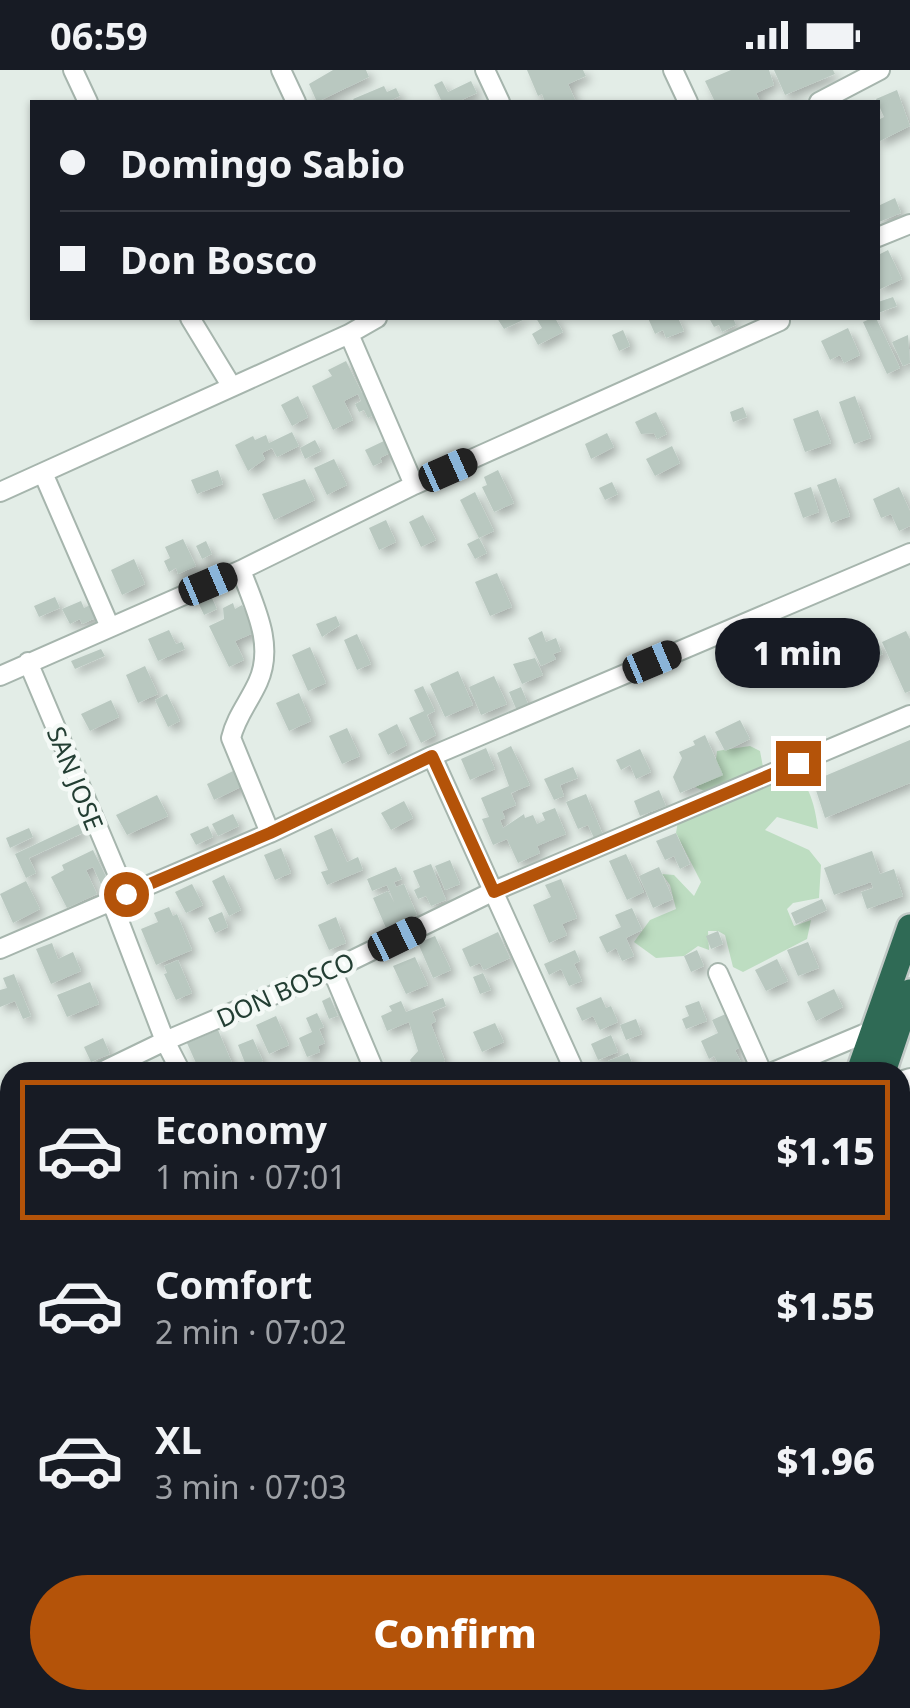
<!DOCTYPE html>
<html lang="en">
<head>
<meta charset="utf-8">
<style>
  :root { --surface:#171b24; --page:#242831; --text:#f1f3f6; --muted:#9ea1a6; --line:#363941; --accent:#b45309 }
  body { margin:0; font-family:"Noto Sans",sans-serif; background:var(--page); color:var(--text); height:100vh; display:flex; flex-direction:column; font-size:38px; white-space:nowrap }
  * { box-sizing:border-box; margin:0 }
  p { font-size:32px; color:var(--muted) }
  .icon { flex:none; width:55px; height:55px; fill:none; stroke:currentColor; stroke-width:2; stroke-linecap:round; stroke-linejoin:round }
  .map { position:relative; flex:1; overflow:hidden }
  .drawer { position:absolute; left:0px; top:992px; width:910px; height:648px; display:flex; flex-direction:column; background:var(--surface); border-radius:30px 30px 0 0; box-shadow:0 2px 8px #0004 }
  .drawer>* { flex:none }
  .top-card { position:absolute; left:30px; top:30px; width:850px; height:220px; border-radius:0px; box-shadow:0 2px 8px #0004; display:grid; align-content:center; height:220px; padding:0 30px; background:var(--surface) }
  .end { position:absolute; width:45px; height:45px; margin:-22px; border:12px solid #b45309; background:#fff; box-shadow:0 0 0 5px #fff }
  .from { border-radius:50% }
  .bubble { position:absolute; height:70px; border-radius:35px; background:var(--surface); box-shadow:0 2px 8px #0004; font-size:32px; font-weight:800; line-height:70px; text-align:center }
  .car { position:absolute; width:30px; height:60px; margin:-30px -15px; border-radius:12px; box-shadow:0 0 8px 2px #0007; background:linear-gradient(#222 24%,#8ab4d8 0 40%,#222 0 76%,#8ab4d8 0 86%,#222 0) }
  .top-card b { display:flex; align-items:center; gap:35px; height:95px; font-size:38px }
  .top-card b+b { border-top:2px solid var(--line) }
  .top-card i { width:25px; height:25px; background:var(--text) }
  ul { padding:18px 0 0; list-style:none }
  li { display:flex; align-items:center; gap:30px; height:140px; margin:0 20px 15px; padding:0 10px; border:5px solid transparent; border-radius:0px }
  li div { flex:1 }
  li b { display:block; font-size:38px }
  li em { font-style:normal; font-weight:800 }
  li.selected { border-color:var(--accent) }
  li>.icon { width:90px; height:90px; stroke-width:1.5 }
  .primary-button { display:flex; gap:20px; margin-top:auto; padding:20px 30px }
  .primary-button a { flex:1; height:115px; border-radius:60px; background:var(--accent); color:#fff; font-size:40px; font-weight:800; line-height:115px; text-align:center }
  .status { display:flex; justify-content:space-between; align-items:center; height:70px; padding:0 50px; background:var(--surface); direction:ltr }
  .status svg { height:28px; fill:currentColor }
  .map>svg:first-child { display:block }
  .green { fill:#bdddc1 }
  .building { fill:#b9c8c0; filter:url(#shadow) }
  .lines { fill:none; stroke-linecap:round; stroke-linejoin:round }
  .minor-casing { stroke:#a6b5ad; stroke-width:22 }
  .highway-casing { stroke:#c1c9c6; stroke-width:30 }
  .minor { stroke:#fff; stroke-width:18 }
  .highway { stroke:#2f6a55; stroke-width:25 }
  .route { stroke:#b45309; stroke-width:12 }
  .labels { text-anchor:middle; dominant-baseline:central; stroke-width:9; stroke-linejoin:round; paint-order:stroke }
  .street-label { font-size:25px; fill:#233e33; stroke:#f4f9f6 }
</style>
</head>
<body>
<div class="status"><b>06:59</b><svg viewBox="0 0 49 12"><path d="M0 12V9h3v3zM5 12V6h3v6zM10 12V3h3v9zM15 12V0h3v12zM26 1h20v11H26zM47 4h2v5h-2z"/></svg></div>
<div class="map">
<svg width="910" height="1638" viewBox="0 0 910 1638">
  <defs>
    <filter id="shadow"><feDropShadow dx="5" dy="5" stdDeviation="5" flood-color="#0004"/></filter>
  </defs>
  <rect width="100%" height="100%" fill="#e3ede7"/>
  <path class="green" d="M750 676 760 681 765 708C771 707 782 703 789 704 810 706 816 743 818 759L777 747 765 760 809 780 821 795 819 828 793 833 787 839 794 856 811 850 807 869 743 902 733 897 725 865 718 861H708L709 880 698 876 684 886 656 888 634 872 650 850 676 839 670 815 662 804 674 805 694 826 701 812 676 763 678 751 709 723 695 717 722 705 716 690 717 681Z"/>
  <path class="building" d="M333 0H366L369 7 317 32 309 14Z
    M527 0H583L586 6 568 14 576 32H545L542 24 538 26Z
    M731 0H769L774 15 756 23 760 32H715L705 11Z
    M774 0H833L835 4 785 25Z
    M442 11 448 22 471 11 477 23 457 32H442L434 15Z
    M384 16 387 22 396 18 400 26 387 32H355L353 29Z
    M897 20 910 56 878 72V50L884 47 876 29Z
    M895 128 901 143 879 152 878 136Z
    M888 180 902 209 878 220V185Z
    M893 227 897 236 878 243V232Z
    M497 248H527L504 259Z
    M536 248H555L563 262 538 275 532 264 542 258Z
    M648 248H678L684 261 666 268 663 260 655 264Z
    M709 248H733L736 255 722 262 719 255 714 257Z
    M872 248H876L900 298 887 304 863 252Z
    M848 258 860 285 844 293 840 285 830 290 821 271Z
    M623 260 630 276 619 281 612 265Z
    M908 265 910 293 903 296 892 272Z
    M346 291 362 323 369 320 380 342 368 348 364 340 359 342 355 334 361 331 358 324 344 331 353 350 333 360 312 316 332 306 328 300Z
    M298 326 308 347 292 356 281 335Z
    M855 326 871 368 854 374 839 332Z
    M743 337 747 347 733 352 730 342Z
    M818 340 831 373 805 382 793 349Z
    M656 342 667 364 657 369 654 363 641 364 635 352Z
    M292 362 299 376 277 387 272 378 262 383 265 389 248 401 235 375 253 366 255 370 266 365 269 373Z
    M607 363 614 377 591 389 585 374Z
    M315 370 321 381 305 389 300 378Z
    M386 370 392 382 380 388 382 392 373 396 365 380Z
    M672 376 680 393 655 406 646 389Z
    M334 389 347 415 327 425 314 398Z
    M218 400 223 414 197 424 191 410Z
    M498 400 514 433 494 442 482 417 487 415 484 407Z
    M836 408 850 446 831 453 817 415Z
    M305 409 315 430 274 450 262 424Z
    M612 412 618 424 605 430 599 418Z
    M811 417 819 442 803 448 794 423Z
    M899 417 910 441V456L899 461 891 444 881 448 873 429Z
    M475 422 494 461 479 468 487 483 475 489 467 474 479 468 460 430Z
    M423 445 436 470 421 477 409 452Z
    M386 450 396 472 379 480 369 458Z
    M183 469 196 496 178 504 176 498 169 502 164 491 170 488 165 477Z
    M206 471 212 484 202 489 196 476Z
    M134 489 145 514 122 525 111 500Z
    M497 503 512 537 490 546 475 512Z
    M211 526 217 539 204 545 198 532Z
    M55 527 60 538 39 547 34 536Z
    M81 531 84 538 92 534 98 547 82 554 80 549 70 554 62 539Z
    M233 533 235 539 242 535 256 562 235 571 244 590 229 597 209 556 224 549 223 538Z
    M336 546 340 555 322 567 316 554Z
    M787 555 796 577 778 584 769 562Z
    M169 560 176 574 182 572 185 579 158 591 148 569Z
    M542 561 546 572 556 568 561 581 553 584 556 589 541 596 528 568Z
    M906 561 910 569V621L905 623 882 572Z
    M357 564 371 594 357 600 344 570Z
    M878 573 883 584 856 595 851 584Z
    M310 577 326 613 308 621 292 585Z
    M101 579 105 586 75 599 71 591Z
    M535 588 543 605 522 614 513 594Z
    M145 596 158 624 138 633 126 605Z
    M458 601 473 635 445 647 430 614Z
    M494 606 507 634 481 645 469 617Z
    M423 616 435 641 427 645 436 665 421 673 409 648 424 641 414 620Z
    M521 617 529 636 517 641 509 622Z
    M299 623 311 651 289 661 276 633Z
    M167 624 180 651 168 657 155 630Z
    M111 630 119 647 90 661 81 644Z
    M740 650 750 669 725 681 715 662Z
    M397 654 407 675 388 685 378 664Z
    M347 658 360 686 342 694 329 666Z
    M705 665 723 705 680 723 673 707 682 688 679 682 695 675 693 671Z
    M910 670V713L825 748 813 711Z
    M511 676 530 715 511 723 516 735 502 741 505 748 500 750 503 758 524 744 525 748 533 745 537 754 545 750 542 743 555 738 566 764 537 776 540 783 518 793 507 769 493 775 482 749 489 747 481 728 509 716 497 683Z
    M486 678 495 699 470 710 461 689Z
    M640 679 651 702 636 709 630 695 621 700 616 690Z
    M573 697 578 708 560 715 564 726 554 730 544 709Z
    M237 699 245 715 214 730 207 714Z
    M659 720 666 736 640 746 634 731Z
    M586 724 603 765 594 768 588 755 578 759 566 732Z
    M157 725 168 746 127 765 116 745Z
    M404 731 413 748 391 760 381 743Z
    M233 744 239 756 218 766 212 754Z
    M79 754 83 763 29 788 36 803 26 808 15 784Z
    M208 756 213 767 196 775 190 764Z
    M29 758 33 767 10 778 6 768Z
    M332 758 347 792 358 787 363 800 327 815 321 802 328 800 314 766Z
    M676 763 690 794 680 799 674 786 665 790 656 771Z
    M281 778 291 803 275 810 264 785Z
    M93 780 111 817 104 821 93 797 86 800 97 824 67 838 51 807 64 800 62 795Z
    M872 781 880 804 894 799 903 826 867 839 861 822 873 818 871 812 834 825 824 798Z
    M626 784 644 822 627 830 609 791Z
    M450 790 460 814 445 820 435 796Z
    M431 794 446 830 431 836 426 826 418 829 414 820 420 817 413 801Z
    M396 797 402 809 394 812 396 817 404 814 417 845 386 858 373 828 388 821 395 834 387 815 372 821 367 809Z
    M659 797 673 829 653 838 639 806Z
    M224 805 241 840 229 846 212 811Z
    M561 809 577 848 562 854 567 865 549 873 533 835 551 827 545 815Z
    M26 811 40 839 13 853 0 824Z
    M192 814 203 835 186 843 175 822Z
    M822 829 827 840 796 854 791 843Z
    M169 837 173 846 177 844 192 880 156 895 141 859 158 852 154 843Z
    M632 838 642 860 626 868 634 886 622 891 616 878 607 883 599 867 621 857 615 845Z
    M222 842 228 857 215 863 208 848Z
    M336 847 346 873 329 880 318 855Z
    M718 861 723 874 711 879 706 866Z
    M498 862 510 888 484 900 480 893 470 897 462 879Z
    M435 866 451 900 433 908 418 873Z
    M808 872 819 898 798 906 787 880Z
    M52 873 58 889 73 882 81 901 51 914 36 879Z
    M575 880 580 891 574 894 582 911 569 916 561 899 549 905 544 894Z
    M697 880 704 896 691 902 684 886Z
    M415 887 428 915 406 924 393 896Z
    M777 889 788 911 766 921 755 900Z
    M178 890 192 923 176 930 164 904 167 903 164 896Z
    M483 903 491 920 480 924 473 907Z
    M14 904 31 946 23 949 15 931 0 937V920L7 918 3 908Z
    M90 912 99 934 67 947 57 925Z
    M834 919 843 937 816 951 807 932Z
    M330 927 338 946 329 949 322 931Z
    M601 927 606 938 611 936 618 952 600 960 593 946 582 951 576 938Z
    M443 928 446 936 432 942 436 951 431 954 445 991 421 1002 418 997 414 999 410 990 418 981 409 952 387 961 381 946 392 941 389 936 401 931 406 942Z
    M699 931 707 951 686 959 682 949 689 946 685 936Z
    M317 943 324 957 319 959 325 973 318 976 320 982 307 987 299 968 312 962 306 948Z
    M728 943 740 977 735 980 741 992 722 1001 714 986 709 989 701 971 718 963 712 950Z
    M276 946 289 975 269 984 256 955Z
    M636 949 642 964 626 970 620 955Z
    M495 953 504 972 482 982 473 962Z
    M218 960 235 1000 226 1002 223 994 200 1002 187 973Z
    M611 965 618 982 598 990 591 974Z
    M103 968 110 984 91 992 84 977Z
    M253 969 263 991 247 998 238 975Z
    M628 983 633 995 612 1002 608 991Z
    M826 991 830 1002H797Z
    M900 1041 910 1045 909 1069 900 1065Z
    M6 1138 10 1146 6 1149 10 1178 0 1182V1140Z
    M908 1162 910 1180 900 1184V1165Z
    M910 1182V1210L907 1211 900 1186Z
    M10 1228V1276L0 1259V1246L8 1243 3 1231Z
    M900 1249 904 1258 910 1256V1278L900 1282Z
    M0 1269 10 1288V1303L0 1308Z
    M910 1411V1432L903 1433 900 1412Z
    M10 1447V1469L2 1472 0 1452Z
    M5 1490 10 1496V1521L0 1505V1492Z
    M900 1541 910 1562V1567L900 1571Z
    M10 1593V1627L2 1631 0 1597Z
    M102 1630H124L128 1638H106Z
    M264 1630H300L304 1638H284L281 1632 267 1638Z"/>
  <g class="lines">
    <defs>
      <path id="minor" d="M73 0 88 32
        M281 0 296 32
        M485 0 500 32
        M673 0 688 32
        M819 32 880 0
        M878 167 910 154
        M190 248 232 317
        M349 264 414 415
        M43 403 109 555
        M0 422 349 264 377 248
        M241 500C254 536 275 574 258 612 249 632 236 647 231 668L270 763
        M28 592 126 824
        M0 606 241 500 414 415 780 251 779 248
        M432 686 575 1002
        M111 830 165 971 181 1002
        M0 879 270 763 432 686 910 483
        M332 900 375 1002
        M718 903 762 1002
        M101 1002 165 971 332 900 494 821 910 645
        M773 1002 878 958
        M900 1011 910 1008
        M0 1051 10 1072
        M900 1156 910 1151
        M0 1357 10 1351
        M900 1382 910 1378
        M0 1565 10 1561
        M171 1630 172 1638"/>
      <path id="highway" d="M859 1002 910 857
        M883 1002 910 922
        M647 1638 649 1630
        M667 1638 670 1630"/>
    </defs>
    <use href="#minor" class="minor-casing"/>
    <use href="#highway" class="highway-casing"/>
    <use href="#minor" class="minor"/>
    <use href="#highway" class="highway"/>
  </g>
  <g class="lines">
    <path class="route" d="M126 824 270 763 432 686 494 822 798 693"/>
  </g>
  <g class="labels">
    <g class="street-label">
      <text transform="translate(76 708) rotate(68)">SAN JOSE</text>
      <text transform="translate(285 919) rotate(-24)">DON BOSCO</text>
    </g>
  </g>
</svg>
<i class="end from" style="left:126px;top:824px"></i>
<i class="end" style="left:798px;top:693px"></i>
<div class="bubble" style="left:715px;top:548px;width:165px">1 min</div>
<i class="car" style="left:448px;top:400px;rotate:66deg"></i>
<i class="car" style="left:208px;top:514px;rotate:67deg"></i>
<i class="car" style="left:652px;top:592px;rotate:67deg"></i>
<i class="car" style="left:397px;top:869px;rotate:64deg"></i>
<div class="top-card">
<b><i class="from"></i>Domingo Sabio</b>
<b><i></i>Don Bosco</b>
</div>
<section class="drawer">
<ul>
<li class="selected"><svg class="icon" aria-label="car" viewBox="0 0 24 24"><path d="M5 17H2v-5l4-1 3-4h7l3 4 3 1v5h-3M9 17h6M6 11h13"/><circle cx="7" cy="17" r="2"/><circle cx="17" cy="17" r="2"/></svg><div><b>Economy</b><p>1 min · 07:01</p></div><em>$1.15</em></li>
<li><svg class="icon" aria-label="car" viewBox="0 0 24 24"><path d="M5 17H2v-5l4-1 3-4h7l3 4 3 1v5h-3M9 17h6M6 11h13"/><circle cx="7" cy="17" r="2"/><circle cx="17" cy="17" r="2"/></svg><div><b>Comfort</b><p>2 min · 07:02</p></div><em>$1.55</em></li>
<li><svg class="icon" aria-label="car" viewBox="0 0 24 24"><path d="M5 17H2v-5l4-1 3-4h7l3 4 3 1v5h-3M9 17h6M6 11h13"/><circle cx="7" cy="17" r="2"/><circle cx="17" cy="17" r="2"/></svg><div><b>XL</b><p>3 min · 07:03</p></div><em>$1.96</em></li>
</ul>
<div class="primary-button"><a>Confirm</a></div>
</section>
</div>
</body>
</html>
